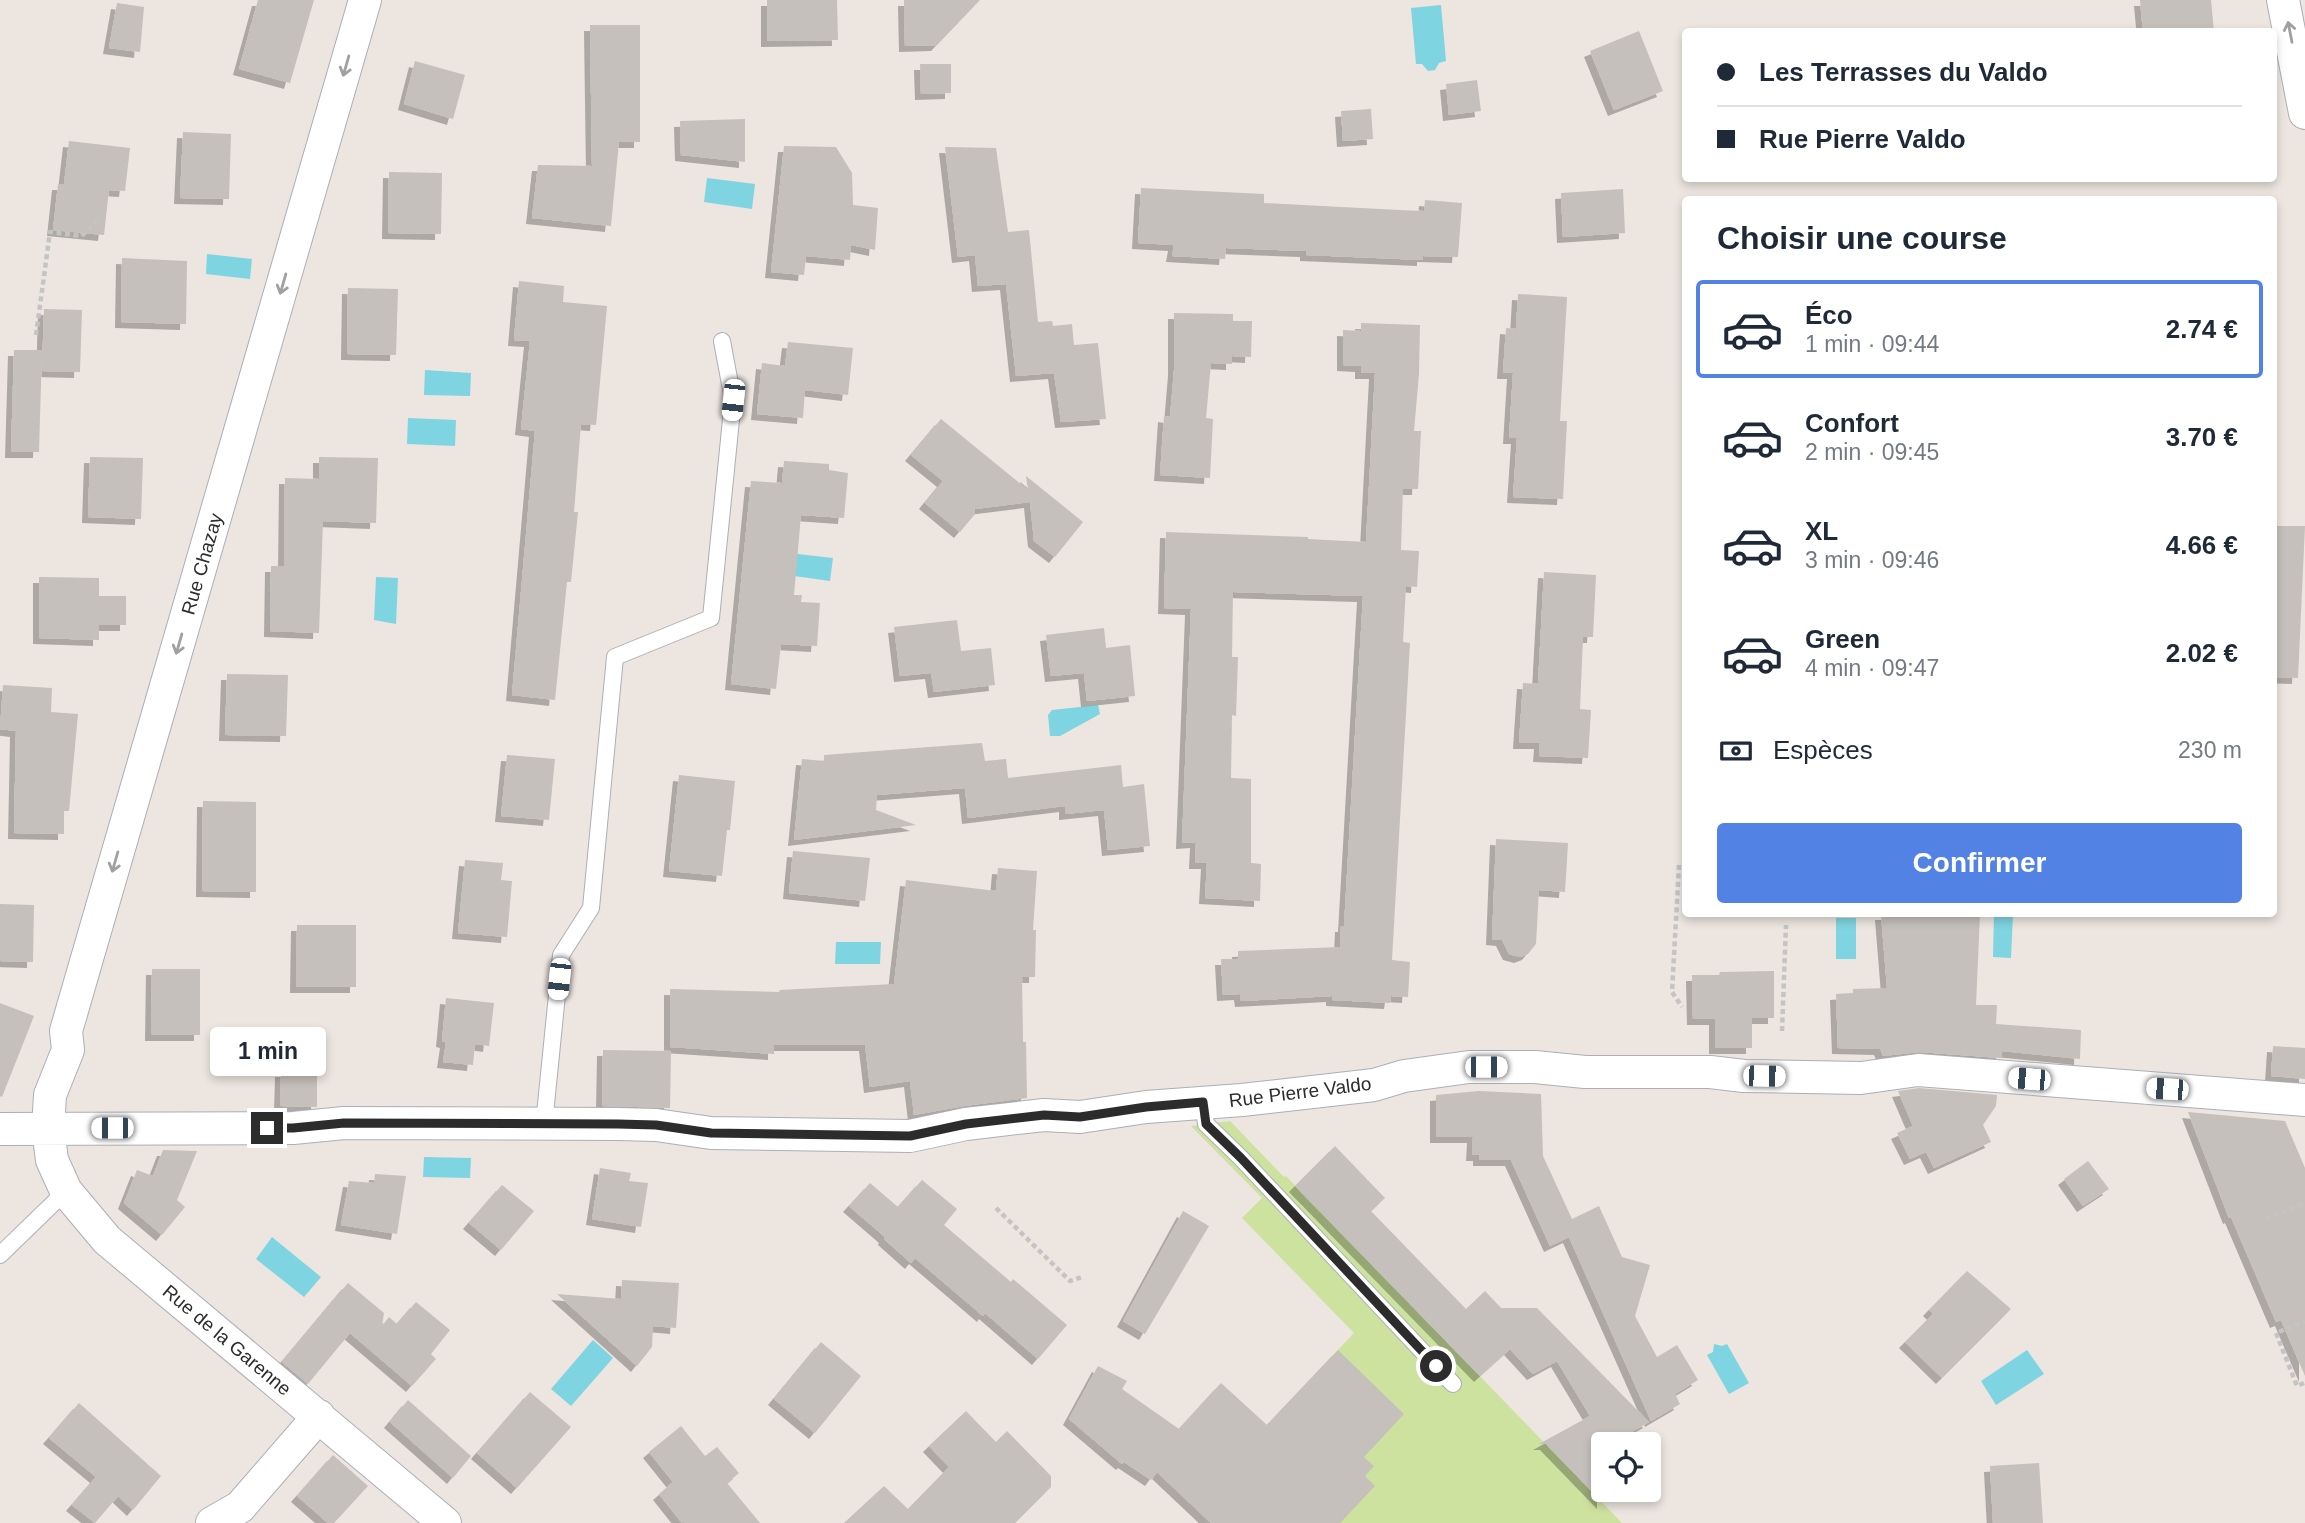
<!DOCTYPE html>
<html lang="fr">
<head>
<meta charset="utf-8">
<style>
  :root { --surface:#fff; --page:#f2f2f3; --text:#1f2937; --muted:#747a83; --line:#e0e1e3; --accent:#5382e5 }
  body { margin:0; font-family:Helvetica,sans-serif; background:var(--page); color:var(--text); height:100vh; display:flex; flex-direction:column; font-size:26px; white-space:nowrap }
  * { box-sizing:border-box; margin:0 }
  p { font-size:23px; color:var(--muted) }
  .icon { flex:none; width:38px; height:38px; fill:none; stroke:currentColor; stroke-width:2; stroke-linecap:round; stroke-linejoin:round }
  .map { position:relative; flex:1; overflow:hidden }
  .drawer { position:absolute; left:1682px; top:196px; width:595px; height:721px; display:flex; flex-direction:column; background:var(--surface); border-radius:7px; box-shadow:0 4px 10px #0003 }
  .drawer>* { flex:none }
  .guide { position:absolute; left:1682px; top:28px; width:595px; height:154px; border-radius:7px; box-shadow:0 4px 10px #0003; display:grid; align-content:center; height:154px; padding:0 35px; background:var(--surface) }
  .buttons { position:absolute; left:1591px; top:1432px; display:grid; gap:14px }
  .buttons a { display:grid; place-items:center; width:70px; height:70px; border-radius:7px; background:var(--surface); box-shadow:0 4px 10px #0003; font-size:35px }
  .end { position:absolute; width:32px; height:32px; margin:-16px; border:9px solid #2c2c2c; background:#fff; box-shadow:0 0 0 4px #fff }
  .from { border-radius:50% }
  .bubble { position:absolute; height:49px; border-radius:7px; background:var(--surface); box-shadow:0 4px 10px #0003; font-size:23px; font-weight:700; line-height:49px; text-align:center }
  .car { position:absolute; width:21px; height:42px; margin:-21px -10px; border-radius:9px; box-shadow:0 0 5px 2px #0007; background:linear-gradient(#fff 24%,#345 0 40%,#fff 0 76%,#345 0 86%,#fff 0) }
  .guide b { display:flex; align-items:center; gap:24px; height:66px; font-size:26px }
  .guide b+b { border-top:2px solid var(--line) }
  .guide i { width:18px; height:18px; background:var(--text) }
  ul { padding:0; list-style:none }
  li { display:flex; align-items:center; gap:21px; height:98px; margin:0 14px 10px; padding:0 21px; border:4px solid transparent; border-radius:7px }
  li div { flex:1 }
  li b { display:block; font-size:26px }
  li em { font-style:normal; font-weight:700 }
  li.current { border-color:var(--accent) }
  li>.icon { width:63px; height:63px; stroke-width:1.5 }
  h2 { padding:0 35px; font-size:32px; line-height:84px }
  .pay { display:flex; align-items:center; gap:18px; height:77px; padding:0 35px; font-size:26px }
  .pay p { margin-inline-start:auto }
  .button { display:flex; gap:14px; margin-top:auto; padding:14px 35px }
  .button a { flex:1; height:80px; border-radius:7px; background:var(--accent); color:#fff; font-size:28px; font-weight:700; line-height:80px; text-align:center }
  .map>svg:first-child { display:block }
  .pitch { fill:#cee2a0 }
  .water { fill:#7fd4e1 }
  .building { fill:#c5c0bb; filter:url(#shadow) }
  .lines { fill:none; stroke-linecap:round; stroke-linejoin:round }
  .service-casing { stroke:#acafb6; stroke-width:18 }
  .minor-casing { stroke:#acafb6; stroke-width:34 }
  .path { stroke:#c4c4c4; stroke-width:4.5; stroke-dasharray:5 3.5; stroke-linecap:butt }
  .service { stroke:#fff; stroke-width:16 }
  .minor { stroke:#fff; stroke-width:32 }
  .oneway { stroke:#a0a0a0 }
  .route { stroke:#2c2c2c; stroke-width:9 }
  .labels { text-anchor:middle; dominant-baseline:central; stroke-width:6; stroke-linejoin:round; paint-order:stroke }
  .street-label { font-size:19px; fill:#2c2c2c; stroke:#fff }
</style>
</head>
<body>
<div class="map">
<svg width="2305" height="1523" viewBox="0 0 2305 1523">
  <defs>
    <filter id="shadow"><feDropShadow dx="-6" dy="6" stdDeviation="0" flood-color="#0004"/></filter>
  </defs>
  <rect width="100%" height="100%" fill="#ece5e0"/>
  <path class="pitch" d="M1230 1121 1284 1177 1286 1176 1622 1523H1311L1239 1455 1354 1333 1242 1218 1262 1198 1191 1126Z"/>
  <path class="water" d="M1441 5 1446 61 1439 63 1435 70 1428 71 1422 64H1416L1411 8Z
    M707 178 755 184 752 209 704 202Z
    M207 254 252 259 250 279 206 274Z
    M425 370 471 373 470 396 424 395Z
    M408 418 456 420 455 446 407 444Z
    M789 553 833 558 830 581 787 575Z
    M376 577 398 578 396 624 374 620Z
    M1098 705 1100 714 1060 736H1050L1048 715 1052 710Z
    M1994 914H2013L2011 958 1993 957Z
    M1836 918H1856V959H1836Z
    M836 942H881L880 964H835Z
    M424 1157 471 1158 470 1178 423 1177Z
    M272 1237 321 1277 304 1297 256 1259Z
    M593 1340 613 1358 571 1406 551 1389Z
    M1714 1344 1722 1346 1727 1344 1749 1383 1729 1394 1707 1355 1713 1352Z
    M2027 1350 2044 1374 1996 1405 1981 1381Z"/>
  <path class="building" d="M258 0H314L290 83 239 69Z
    M767 0H837L838 40 767 41Z
    M904 0H980L937 45 905 46Z
    M2140 0H2211L2214 32H2143Z
    M117 3 144 7 140 52 109 48Z
    M590 25H640V142H619L611 226 532 218 538 165 592 166Z
    M1639 31 1663 91 1614 110 1590 51Z
    M415 61 465 75 453 119 404 104Z
    M920 64H951V93L921 94Z
    M1477 80 1481 111 1449 115 1446 84Z
    M1371 109 1373 139 1343 141 1341 111Z
    M745 119V162L681 155 680 121Z
    M183 132 231 134 229 199 180 198Z
    M69 141 130 148 125 191 109 190 104 235 53 230 58 184H64Z
    M784 146 836 147 852 173 853 205 878 208 875 250 851 245 850 260 806 256 804 275 771 272Z
    M945 147 996 148 1008 232 1029 230 1038 322 1052 321 1053 326 1072 324 1074 345 1098 343 1106 419 1061 422 1054 373 1016 376 1006 284 978 286 975 255 958 257Z
    M389 172 442 173 441 234 388 233Z
    M1141 188 1264 194V203L1399 210 1424 211 1425 200 1462 203 1458 257 1423 256V260L1306 255V251L1226 248 1225 259 1172 256 1174 245 1138 243Z
    M1623 189 1625 233 1563 237 1561 193Z
    M122 258 187 261 186 324 121 322Z
    M519 281 564 286 563 302 607 306 596 425 581 424 574 512H578L571 582H567L555 700 512 695 535 431 521 429 530 341 514 340Z
    M348 288 398 289 396 355 347 354Z
    M1518 294 1567 297 1560 421H1567L1563 499 1513 497 1517 438H1509L1513 373H1503L1506 328 1516 329Z
    M44 309 82 310 80 372 42 371Z
    M1174 313 1233 314V321H1252L1251 357 1232 356V364L1211 363 1206 418 1213 419 1210 478 1160 475 1164 416 1170 417 1174 370Z
    M1361 323 1420 325 1419 374 1414 431H1421L1418 489H1403L1401 550 1419 551 1417 587 1406 586 1403 642 1410 643 1392 960 1410 962 1408 997 1391 996 1390 1003 1332 1000V996L1241 1001 1240 994 1223 995 1221 959H1238V951L1340 947 1341 926H1344L1363 596 1233 592 1232 657H1238L1236 716 1232 715 1231 778 1251 779V863L1261 864 1260 901 1205 898 1207 863H1195L1196 842 1182 843 1191 609 1164 608 1166 532 1308 537V539L1366 542 1375 373H1361V366L1343 365V330L1361 331Z
    M788 342 853 348 848 395 805 390 803 418 757 414 762 363 785 366Z
    M14 350H42L39 452H11Z
    M941 419 1028 490 1026 476 1083 522 1055 557 1034 541 1030 502 975 509V514L960 532 925 503 943 481 911 455Z
    M90 457 143 458 141 519 88 517Z
    M319 457 378 458 376 523 323 521 319 633 270 631 271 566H284L285 478 319 479Z
    M784 461 829 464V470L848 473 844 518 801 515 794 595H802L801 602 820 603 817 646 781 644 776 689 731 684 751 481 782 483Z
    M2273 526H2305L2298 678 2273 677Z
    M1544 572 1596 575 1593 637H1583L1580 709 1591 710 1588 758 1539 756 1540 743H1519L1523 683 1538 684Z
    M39 577 99 578V596H126V625H99V640L39 638Z
    M957 620 961 651 991 648 995 685 934 692 931 673 900 676 894 627Z
    M1104 628 1106 648 1130 645 1135 696 1087 701 1084 673 1051 676 1046 635Z
    M227 674 288 675 286 736 225 735Z
    M3 685 52 688 51 712 78 714 69 811H64V834L14 833 16 731 0 729Z
    M982 743 985 761 1006 759 1008 778 1121 765 1123 787 1144 784 1150 846 1108 850 1104 810 1065 814V806L968 818 965 788 877 795 876 810 916 825 794 840 802 759 824 761V755Z
    M507 755 555 759 549 820 501 816Z
    M679 775 735 781 730 830H727L722 876 669 871Z
    M203 801 256 802V892L202 891Z
    M1496 839 1568 843 1565 892 1539 890 1536 944 1528 954 1520 957 1509 954 1502 940 1492 939Z
    M793 851 870 858 865 901 789 893Z
    M465 860 503 863 501 880 512 881 507 937 458 933Z
    M998 868 1037 871 1033 930H1036L1035 977H1022L1023 1042H1026L1027 1098 964 1106 914 1115 910 1081 870 1087 865 1045H774V1054L670 1047V989L779 992 780 990 894 984 906 880 996 891Z
    M0 904 34 905 33 962 0 961Z
    M1881 914H1980L1976 1005H1997L1996 1024 2081 1030 2080 1059 2002 1051 2001 1058 1919 1052 1883 1056 1880 1049 1838 1048 1836 994 1853 993V989L1887 988Z
    M297 925H356V987H296Z
    M152 969H200V1035H151Z
    M1774 971V1018H1752V1048H1715V1019H1693L1692 975H1719L1720 972Z
    M446 998 494 1003 489 1046 475 1044 473 1065 443 1062 446 1042 442 1041Z
    M0 1003 34 1016 2 1097 0 1096Z
    M2273 1046 2305 1048V1079L2271 1076Z
    M603 1050 671 1051 670 1108 602 1106Z
    M281 1071H317V1107L280 1106Z
    M1919 1088 1997 1095 1996 1106 1983 1125 1991 1142 1934 1168 1926 1152 1910 1159 1897 1133 1913 1126 1898 1091Z
    M1479 1091 1541 1094 1543 1156 1572 1219 1599 1206 1622 1257 1650 1265 1635 1316 1657 1357 1677 1345 1698 1380 1675 1394 1680 1404 1651 1421 1569 1237 1550 1246 1511 1160H1479V1155H1472L1473 1137H1436V1095Z
    M2188 1112 2285 1121 2305 1168V1376L2281 1320 2276 1322 2231 1217 2229 1218Z
    M1335 1146 1385 1198 1371 1211 1466 1309 1485 1291 1501 1308H1537L1649 1422 1611 1444H1603V1503L1546 1444H1539L1590 1416 1557 1361 1533 1374 1510 1349 1480 1376 1295 1186Z
    M163 1150 197 1151 177 1200 185 1207 162 1235 124 1203 137 1170 153 1176Z
    M2088 1161 2109 1189 2083 1206 2064 1179Z
    M600 1168 631 1173 629 1181 648 1183 641 1227 592 1219Z
    M375 1174 406 1176 397 1234 341 1225 349 1181 374 1183Z
    M922 1180 957 1209 944 1225 1011 1282 1013 1279 1067 1325 1038 1359 985 1313 983 1316 915 1258 911 1263 884 1239 885 1237 849 1206 870 1183 898 1207Z
    M502 1185 534 1211 501 1250 469 1223Z
    M1183 1211 1209 1226 1145 1334 1123 1321Z
    M1967 1271 2011 1309 1942 1378 1905 1342 1933 1314 1929 1310Z
    M622 1280 679 1283 676 1328 653 1326 652 1347 637 1366 557 1294 621 1299Z
    M348 1283 384 1313 382 1326 389 1317 397 1324 416 1302 450 1330 431 1354 436 1359 412 1386 350 1333 308 1384 282 1362Z
    M821 1342 861 1376 815 1433 774 1399Z
    M1338 1350 1404 1414 1364 1457 1374 1466 1365 1476 1375 1486 1340 1523H1211L1157 1472 1151 1480 1124 1462 1122 1464 1069 1419 1098 1366 1127 1381 1122 1389 1179 1429 1221 1383 1267 1425Z
    M530 1392 571 1427 517 1488 477 1453Z
    M408 1400 471 1456 453 1478 390 1422Z
    M79 1403 161 1476 133 1510 118 1496 95 1523 72 1505 96 1477 49 1438Z
    M966 1411 996 1442 1007 1431 1051 1476V1487L1015 1523H844L884 1486 908 1509 949 1467 929 1446Z
    M681 1426 705 1456 717 1447 739 1473 727 1483 760 1523H682L659 1494 673 1482 649 1452Z
    M333 1455 368 1486 334 1523H328L297 1496Z
    M2039 1463 2043 1523H1993L1990 1466Z"/>
  <g class="lines">
    <defs>
      <path id="service" d="M1203 1102 1206 1124 1241 1158 1453 1384
        M544 1124 561 955 591 908 615 657 711 618 733 400 722 341
        M0 1255 66 1191"/>
      <path id="minor" d="M365 0 66 1031 68 1050 50 1095 48 1129 52 1160 66 1191 107 1240 445 1523
        M2283 0 2305 113
        M0 1129 293 1128 344 1123 618 1124 656 1125 711 1133 910 1136 966 1124 1044 1115 1080 1117 1146 1107 1242 1100 1374 1085 1404 1076 1469 1067H1535L1585 1072H1710L1744 1076 1861 1078 1918 1070 2305 1100
        M212 1523 240 1507 319 1416"/>
    </defs>
    <use href="#service" class="service-casing"/>
    <use href="#minor" class="minor-casing"/>
    <path class="path" d="M36 335 50 232 81 236 97 222
      M1679 865 1672 992 1682 1007
      M1782 1031 1786 925
      M996 1208 1070 1281 1082 1277
      M2266 1219 2305 1203
      M2304 1383 2297 1386 2276 1333 2305 1321"/>
    <use href="#service" class="service"/>
    <use href="#minor" class="minor"/>
  </g>
  <defs><path id="oneway-shaft" d="M-6 0H5M1.5-3L5.5 0L1.5 3" fill="none" stroke-width="1.6" stroke-linecap="round" stroke-linejoin="round" transform="scale(1.75)"/></defs>
  <g class="oneway">
    <use href="#oneway-shaft" transform="translate(2290 32) rotate(-101)"/>
    <use href="#oneway-shaft" transform="translate(346 66) rotate(106)"/>
    <use href="#oneway-shaft" transform="translate(283 284) rotate(106)"/>
    <use href="#oneway-shaft" transform="translate(179 644) rotate(106)"/>
    <use href="#oneway-shaft" transform="translate(115 862) rotate(106)"/>
  </g>
  <g class="lines">
    <path class="route" d="M267 1128H293L344 1123 618 1124 656 1125 711 1133 910 1136 966 1124 1044 1115 1080 1117 1146 1107 1203 1102 1206 1124 1241 1158 1436 1366"/>
  </g>
  <g class="labels">
    <g class="street-label">
      <text transform="translate(202 564) rotate(-74)">Rue Chazay</text>
      <text transform="translate(1300 1092) rotate(-7)">Rue Pierre Valdo</text>
      <text transform="translate(227 1340) rotate(40)">Rue de la Garenne</text>
    </g>
  </g>
</svg>
<div class="buttons">
<a><svg class="icon" aria-label="locate" viewBox="0 0 24 24"><circle cx="12" cy="12" r="6"/><path d="M12 2v4M12 18v4M2 12h4M18 12h4"/></svg></a>
</div>
<i class="end from" style="left:1436px;top:1366px"></i>
<i class="end" style="left:267px;top:1128px"></i>
<div class="bubble" style="left:210px;top:1027px;width:116px">1 min</div>
<i class="car" style="left:733px;top:400px;rotate:186deg"></i>
<i class="car" style="left:559px;top:979px;rotate:186deg"></i>
<i class="car" style="left:1486px;top:1067px;rotate:90deg"></i>
<i class="car" style="left:1764px;top:1076px;rotate:91deg"></i>
<i class="car" style="left:2029px;top:1079px;rotate:275deg"></i>
<i class="car" style="left:2167px;top:1089px;rotate:274deg"></i>
<i class="car" style="left:112px;top:1128px;rotate:270deg"></i>
<div class="guide">
<b><i class="from"></i>Les Terrasses du Valdo</b>
<b><i></i>Rue Pierre Valdo</b>
</div>
<section class="drawer">
<h2>Choisir une course</h2>
<ul>
<li class="current"><svg class="icon" aria-label="car" viewBox="0 0 24 24"><path d="M5 17H2v-5l4-1 3-4h7l3 4 3 1v5h-3M9 17h6M6 11h13"/><circle cx="7" cy="17" r="2"/><circle cx="17" cy="17" r="2"/></svg><div><b>Éco</b><p>1 min · 09:44</p></div><em>2.74 €</em></li>
<li><svg class="icon" aria-label="car" viewBox="0 0 24 24"><path d="M5 17H2v-5l4-1 3-4h7l3 4 3 1v5h-3M9 17h6M6 11h13"/><circle cx="7" cy="17" r="2"/><circle cx="17" cy="17" r="2"/></svg><div><b>Confort</b><p>2 min · 09:45</p></div><em>3.70 €</em></li>
<li><svg class="icon" aria-label="car" viewBox="0 0 24 24"><path d="M5 17H2v-5l4-1 3-4h7l3 4 3 1v5h-3M9 17h6M6 11h13"/><circle cx="7" cy="17" r="2"/><circle cx="17" cy="17" r="2"/></svg><div><b>XL</b><p>3 min · 09:46</p></div><em>4.66 €</em></li>
<li><svg class="icon" aria-label="car" viewBox="0 0 24 24"><path d="M5 17H2v-5l4-1 3-4h7l3 4 3 1v5h-3M9 17h6M6 11h13"/><circle cx="7" cy="17" r="2"/><circle cx="17" cy="17" r="2"/></svg><div><b>Green</b><p>4 min · 09:47</p></div><em>2.02 €</em></li>
</ul>
<div class="pay"><svg class="icon" aria-label="cash" viewBox="0 0 24 24"><path d="M3 7h18v10H3z"/><circle cx="12" cy="12" r="2"/></svg>Espèces<p>230 m</p></div>
<div class="button"><a>Confirmer</a></div>
</section>
</div>
</body>
</html>
